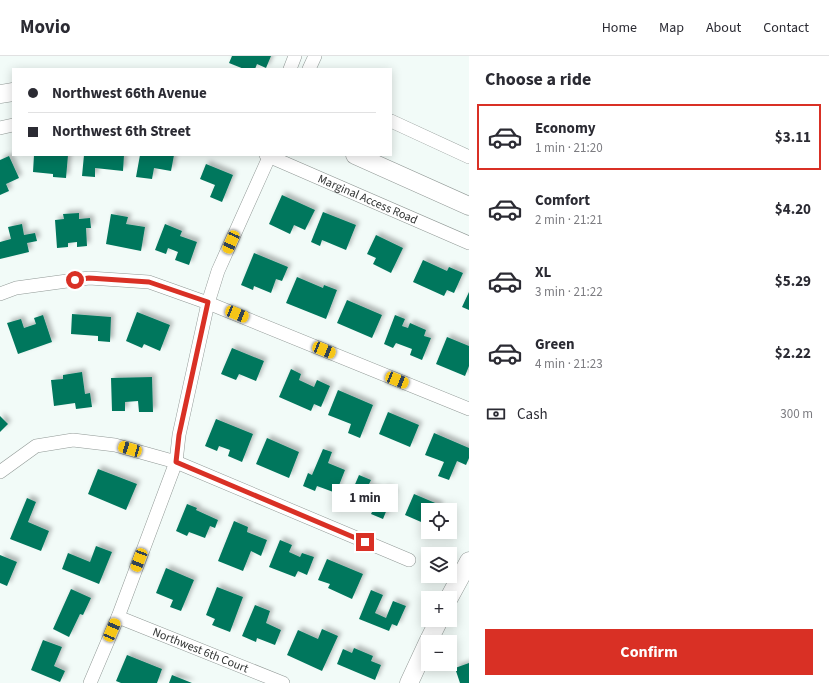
<!DOCTYPE html>
<html lang="en">
<head>
<meta charset="utf-8">
<style>
  :root { --surface:#fff; --page:#f7f7f7; --text:#2b2b33; --muted:#7c7c81; --line:#e1e1e2; --accent:#d93025 }
  body { margin:0; font-family:"Source Sans 3",sans-serif; background:var(--page); color:var(--text); height:100vh; display:flex; flex-direction:column; font-size:15px; white-space:nowrap }
  * { box-sizing:border-box; margin:0 }
  p { font-size:13px; color:var(--muted) }
  .icon { flex:none; width:22px; height:22px; fill:none; stroke:currentColor; stroke-width:2; stroke-linecap:round; stroke-linejoin:round }
  .map { position:relative; flex:1; overflow:hidden }
  .panel { display:flex; flex-direction:column; background:var(--surface); width:360px }
  .panel>* { flex:none }
  .banner { position:absolute; left:12px; top:12px; width:380px; height:88px; border-radius:0px; box-shadow:0 2px 10px #0003; display:grid; align-content:center; height:88px; padding:0 16px; background:var(--surface) }
  .fabs { position:absolute; left:421px; top:447px; display:grid; gap:8px }
  .fabs a { display:grid; place-items:center; width:36px; height:36px; border-radius:0px; background:var(--surface); box-shadow:0 2px 10px #0003; font-size:20px }
  .end { position:absolute; width:18px; height:18px; margin:-9px; border:5px solid #d93025; background:#fff; box-shadow:0 0 0 2px #fff }
  .from { border-radius:50% }
  .bubble { position:absolute; height:28px; border-radius:0px; background:var(--surface); box-shadow:0 2px 10px #0003; font-size:13px; font-weight:700; line-height:28px; text-align:center }
  .car { position:absolute; width:12px; height:24px; margin:-12px -6px; border-radius:5px; box-shadow:0 0 3px 1px #0007; background:linear-gradient(#f5c518 24%,#345 0 40%,#f5c518 0 76%,#345 0 86%,#f5c518 0) }
  .banner b { display:flex; align-items:center; gap:14px; height:38px; font-size:15px }
  .banner b+b { border-top:1px solid var(--line) }
  .banner i { width:10px; height:10px; background:var(--text) }
  ul { padding:0; list-style:none }
  li { display:flex; align-items:center; gap:12px; height:66px; margin:0 8px 6px; padding:0 8px; border:2px solid transparent; border-radius:0px }
  li div { flex:1 }
  li b { display:block; font-size:15px }
  li em { font-style:normal; font-weight:700 }
  li.active { border-color:var(--accent) }
  li>.icon { width:36px; height:36px; stroke-width:1.5 }
  h2 { padding:0 16px; font-size:18px; line-height:48px }
  .pay { display:flex; align-items:center; gap:10px; height:44px; padding:0 16px; font-size:15px }
  .pay p { margin-inline-start:auto }
  .primary-button { display:flex; gap:8px; margin-top:auto; padding:8px 16px }
  .primary-button a { flex:1; height:46px; border-radius:0px; background:var(--accent); color:#fff; font-size:16px; font-weight:700; line-height:46px; text-align:center }
  header { display:flex; align-items:center; gap:24px; box-sizing:border-box; height:56px; padding:0 20px; background:var(--surface); border-bottom:1px solid var(--line) }
  header strong { font-size:19px }
  nav { display:flex; gap:22px; margin-inline-start:auto; font-size:14px }
  main { display:flex; flex:1; min-height:0 }
  .map>svg:first-child { display:block }
  .building { fill:#02775d; filter:url(#shadow) }
  .lines { fill:none; stroke-linecap:round; stroke-linejoin:round }
  .street-casing { stroke:#919996; stroke-width:14 }
  .secondary-casing { stroke:#919996; stroke-width:19 }
  .street { stroke:#fff; stroke-width:13 }
  .secondary { stroke:#fff; stroke-width:18 }
  .route { stroke:#d93025; stroke-width:5 }
  .labels { text-anchor:middle; dominant-baseline:central; stroke-width:4; stroke-linejoin:round; paint-order:stroke }
  .street-label { font-size:12px; fill:#313433; stroke:#f2fbf8 }
</style>
</head>
<body>
<header>
<strong>Movio</strong>
<nav><a>Home</a><a>Map</a><a>About</a><a>Contact</a></nav>
</header>
<main>
<div class="map">
<svg width="469" height="627" viewBox="0 0 469 627">
  <defs>
    <filter id="shadow"><feDropShadow dx="3.5" dy="-3.5" stdDeviation="2" flood-color="#0004"/></filter>
  </defs>
  <rect width="100%" height="100%" fill="#f2fbf8"/>
  <path class="building" d="M232 0H271L266 12 257 8 255 13H244L229 7Z
    M34 99H68L66 122 53 121V118L33 116Z
    M84 99H124L123 115 95 112V121L82 120Z
    M140 99H174L171 115 154 112 152 123 136 121Z
    M9 100 19 122 6 128 9 135 0 139V104Z
    M206 108 233 119 222 146 210 141 215 129 200 123Z
    M282 139 315 154 305 174 294 169 290 178 269 168Z
    M323 156 356 169 346 194 322 184 320 190 311 186Z
    M79 157V163L90 162 91 172H86L87 190 77 191V186L68 187V191L57 192 55 164 64 163 63 158Z
    M111 158 128 161 126 168 145 171 141 195 106 188Z
    M22 168 24 179 35 177 37 185 27 187 29 196 0 203V186L11 183 8 171Z
    M165 168 182 175 180 180 197 186 189 209 175 204 178 196 168 192 166 198 155 194Z
    M376 179 403 192 391 217 373 208 376 202 367 198Z
    M254 197 288 211 282 225 276 223 271 237 254 230 253 234 241 229Z
    M423 204 447 215 449 211 463 217 454 237 447 234 444 240 413 226Z
    M297 221 323 232 324 229 337 234 326 263 286 247Z
    M469 236V254L462 251Z
    M347 244 382 259 372 282 337 267Z
    M137 256 170 269 160 295 144 288 142 292 126 285Z
    M72 258 111 261 110 286 98 285V280L71 278Z
    M43 259 52 286 18 298 7 267 21 263 24 272 36 268 34 262Z
    M395 259 405 263 402 270 408 272 410 267 426 274 424 280 431 282 422 304 410 299 412 293 396 287 393 292 384 288Z
    M447 281 469 290V310L465 320 436 308Z
    M232 292 264 305 256 325 239 318 236 324 221 318Z
    M291 313 301 318 299 324 314 331 317 324 330 330 321 351 314 348 311 355 279 341Z
    M82 316 85 338 90 337 92 351 76 353 75 347 54 350 51 324 63 323V319Z
    M152 321 153 356H139L138 345 125 346V355H112L111 322Z
    M338 334 373 349 360 382 348 377 351 368 328 359Z
    M388 356 419 369 410 391 379 378Z
    M0 360 8 368 0 376Z
    M216 363 253 378 242 406 228 400 230 394 219 390 217 395 205 390Z
    M434 377 469 392V402L466 409 457 405 449 424 438 420 444 406 425 399Z
    M267 382 299 396 289 422 256 408Z
    M323 393 332 396 328 407 345 414 336 437 317 430 315 435 303 430 308 417 312 419Z
    M98 413 137 428 126 454 88 438Z
    M359 419 371 424 368 430 383 436 385 432 394 436 383 463 371 458 375 450 350 440Z
    M414 438 440 449 438 454H428V469L405 459Z
    M27 442 36 446 28 466 49 475 41 495 10 483Z
    M187 448 197 452 196 454 218 464 215 472 210 470 205 482 189 476 187 480 176 475Z
    M234 465 248 471 247 476 267 484 261 500 251 495 243 515 218 505Z
    M280 484 292 489 289 496 300 501 302 497 314 501 307 519 298 515 295 521 269 511Z
    M96 490 112 496 99 528 62 513 68 497 90 506Z
    M0 499 17 506 7 530 0 527Z
    M327 503 363 518 352 543 328 532 330 528 318 524Z
    M166 512 194 524 181 555 170 551 173 544 156 537Z
    M217 531 243 541 230 576 212 569 215 563 206 559Z
    M71 533 91 542 83 559 80 558 69 581 53 573Z
    M371 534 383 539 375 557 386 562 393 545 406 550 397 570 392 568 389 575 359 563Z
    M255 549 270 555 266 567 281 574 275 589 257 582 256 586 242 580Z
    M322 573 338 580 322 615 287 599 298 574 318 583Z
    M43 584 62 591 54 610 65 615 60 626 31 614Z
    M354 592 373 600 371 605 381 609 375 624 337 608 343 593 352 597Z
    M127 599 162 613 157 627H121L116 625Z
    M469 607V627H460L455 612Z
    M172 619 192 627H169Z"/>
  <g class="lines">
    <defs>
      <g id="street">
        <path d="M290 13 295 0"/>
        <path d="M309 13 315 0"/>
        <path d="M391 65 469 101"/>
        <path d="M0 72 13 69"/>
        <path id="s1" d="M266 99 469 187"/>
        <path d="M0 238 16 232 89 222 149 226 208 247 469 353"/>
        <path d="M0 416 36 390 73 384 115 389 176 406 409 504"/>
        <path id="s2" d="M118 561 283 627"/>
        <path d="M90 627 118 561 176 406 179 379 208 247 218 215 270 99"/>
      </g>
      <path id="secondary" d="M0 38 13 36
        M355 99 469 150
        M449 542 469 505
        M428 586 439 564
        M409 627 428 586"/>
    </defs>
    <use href="#street" class="street-casing"/>
    <use href="#secondary" class="secondary-casing"/>
    <use href="#street" class="street"/>
    <use href="#secondary" class="secondary"/>
  </g>
  <g class="lines">
    <path class="route" d="M75 224 89 222 149 226 208 246 179 379 176 406 365 486"/>
  </g>
  <g class="labels">
    <g class="street-label">
      <text stroke="none"><textPath href="#s1" startOffset="111">Marginal Access Road</textPath></text>
      <text stroke="none"><textPath href="#s2" startOffset="89">Northwest 6th Court</textPath></text>
    </g>
  </g>
</svg>
<div class="fabs">
<a><svg class="icon" aria-label="locate" viewBox="0 0 24 24"><circle cx="12" cy="12" r="6"/><path d="M12 2v4M12 18v4M2 12h4M18 12h4"/></svg></a>
<a><svg class="icon" aria-label="layers" viewBox="0 0 24 24"><path d="M12 4l9 5-9 5-9-5zM3 14l9 5 9-5"/></svg></a>
<a>+</a>
<a>−</a>
</div>
<i class="end from" style="left:75px;top:224px"></i>
<i class="end" style="left:365px;top:486px"></i>
<div class="bubble" style="left:332px;top:428px;width:66px">1 min</div>
<i class="car" style="left:231px;top:186px;rotate:204deg"></i>
<i class="car" style="left:237px;top:258px;rotate:112deg"></i>
<i class="car" style="left:324px;top:294px;rotate:112deg"></i>
<i class="car" style="left:397px;top:324px;rotate:112deg"></i>
<i class="car" style="left:130px;top:393px;rotate:286deg"></i>
<i class="car" style="left:139px;top:504px;rotate:201deg"></i>
<i class="car" style="left:112px;top:574px;rotate:23deg"></i>
<div class="banner">
<b><i class="from"></i>Northwest 66th Avenue</b>
<b><i></i>Northwest 6th Street</b>
</div>
</div>
<section class="panel">
<h2>Choose a ride</h2>
<ul>
<li class="active"><svg class="icon" aria-label="car" viewBox="0 0 24 24"><path d="M5 17H2v-5l4-1 3-4h7l3 4 3 1v5h-3M9 17h6M6 11h13"/><circle cx="7" cy="17" r="2"/><circle cx="17" cy="17" r="2"/></svg><div><b>Economy</b><p>1 min · 21:20</p></div><em>$3.11</em></li>
<li><svg class="icon" aria-label="car" viewBox="0 0 24 24"><path d="M5 17H2v-5l4-1 3-4h7l3 4 3 1v5h-3M9 17h6M6 11h13"/><circle cx="7" cy="17" r="2"/><circle cx="17" cy="17" r="2"/></svg><div><b>Comfort</b><p>2 min · 21:21</p></div><em>$4.20</em></li>
<li><svg class="icon" aria-label="car" viewBox="0 0 24 24"><path d="M5 17H2v-5l4-1 3-4h7l3 4 3 1v5h-3M9 17h6M6 11h13"/><circle cx="7" cy="17" r="2"/><circle cx="17" cy="17" r="2"/></svg><div><b>XL</b><p>3 min · 21:22</p></div><em>$5.29</em></li>
<li><svg class="icon" aria-label="car" viewBox="0 0 24 24"><path d="M5 17H2v-5l4-1 3-4h7l3 4 3 1v5h-3M9 17h6M6 11h13"/><circle cx="7" cy="17" r="2"/><circle cx="17" cy="17" r="2"/></svg><div><b>Green</b><p>4 min · 21:23</p></div><em>$2.22</em></li>
</ul>
<div class="pay"><svg class="icon" aria-label="cash" viewBox="0 0 24 24"><path d="M3 7h18v10H3z"/><circle cx="12" cy="12" r="2"/></svg>Cash<p>300 m</p></div>
<div class="primary-button"><a>Confirm</a></div>
</section>
</main>
</body>
</html>
